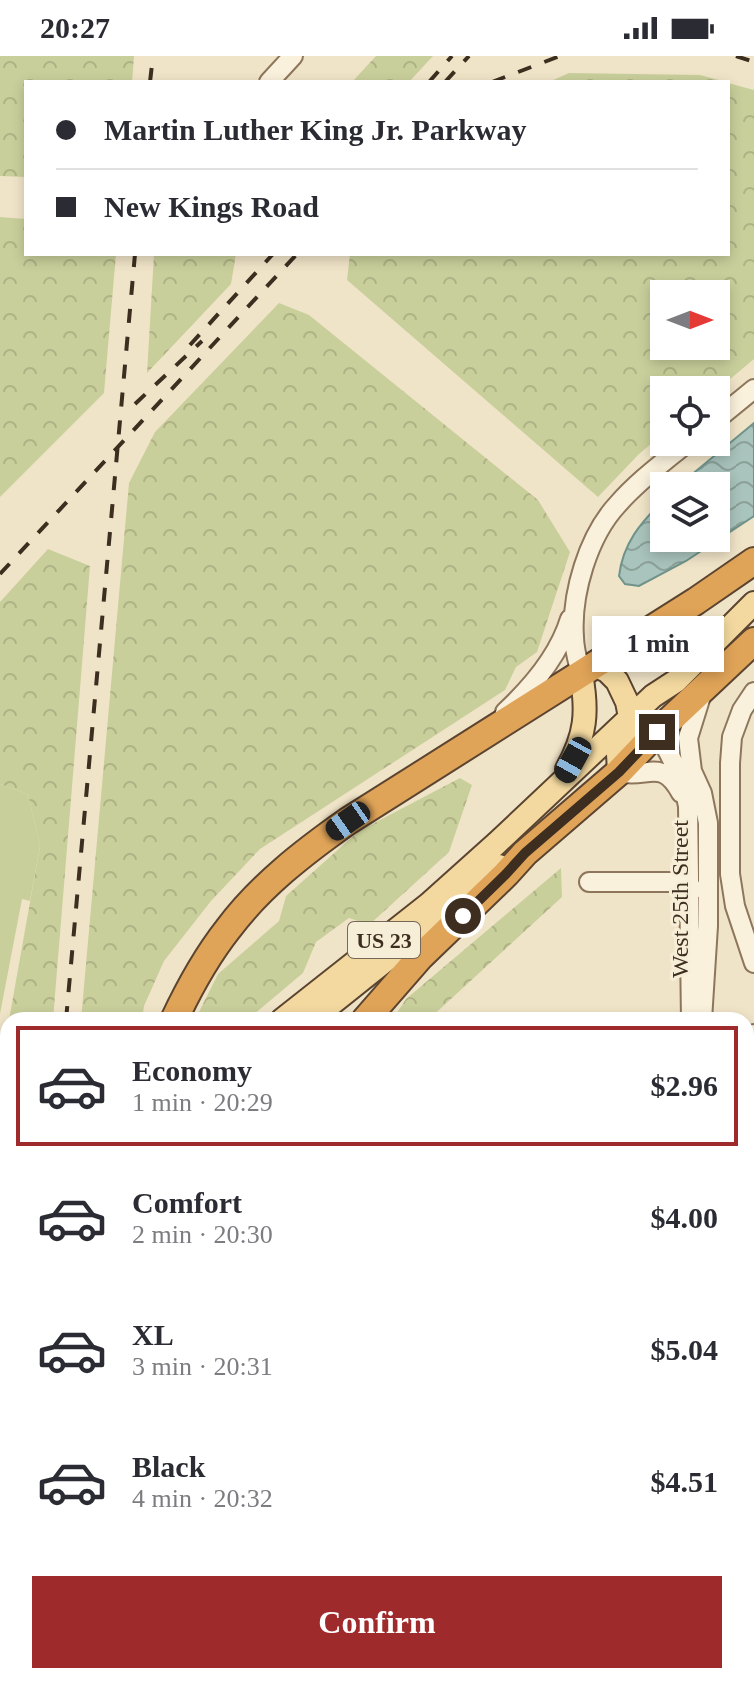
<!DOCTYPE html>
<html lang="en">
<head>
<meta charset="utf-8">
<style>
  :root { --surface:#fff; --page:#f7f7f7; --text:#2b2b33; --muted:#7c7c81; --line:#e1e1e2; --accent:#9e2a2b }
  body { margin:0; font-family:"Times New Roman",serif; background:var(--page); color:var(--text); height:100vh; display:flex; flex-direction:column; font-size:30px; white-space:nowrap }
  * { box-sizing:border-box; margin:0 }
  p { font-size:26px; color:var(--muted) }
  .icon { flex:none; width:44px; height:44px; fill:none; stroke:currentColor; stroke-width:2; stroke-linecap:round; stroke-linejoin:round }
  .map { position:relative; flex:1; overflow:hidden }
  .side { position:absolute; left:0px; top:956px; width:754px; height:672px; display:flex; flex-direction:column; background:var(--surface); border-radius:24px 24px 0 0; box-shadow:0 4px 12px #0003 }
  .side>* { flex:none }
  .banner { position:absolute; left:24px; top:24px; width:706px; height:176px; border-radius:0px; box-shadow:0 4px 12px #0003; display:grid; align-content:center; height:176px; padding:0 32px; background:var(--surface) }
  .needle { width:52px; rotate:90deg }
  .tools { position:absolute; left:650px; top:224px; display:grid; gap:16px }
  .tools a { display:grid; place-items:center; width:80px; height:80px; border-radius:0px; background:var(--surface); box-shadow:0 4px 12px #0003; font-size:40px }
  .end { position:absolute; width:36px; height:36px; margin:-18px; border:10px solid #3d2e20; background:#fff; box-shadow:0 0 0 4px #fff }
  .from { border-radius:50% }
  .bubble { position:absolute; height:56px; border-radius:0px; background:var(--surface); box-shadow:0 4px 12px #0003; font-size:26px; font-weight:600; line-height:56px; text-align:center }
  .car { position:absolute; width:24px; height:48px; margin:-24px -12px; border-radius:10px; box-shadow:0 0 6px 2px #0007; background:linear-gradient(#222 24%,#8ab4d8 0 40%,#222 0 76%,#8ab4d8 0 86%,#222 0) }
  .banner b { display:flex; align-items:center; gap:28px; height:76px; font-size:30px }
  .banner b+b { border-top:2px solid var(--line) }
  .banner i { width:20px; height:20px; background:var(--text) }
  ul { padding:14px 0 0; list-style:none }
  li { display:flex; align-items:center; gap:24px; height:120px; margin:0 16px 12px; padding:0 16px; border:4px solid transparent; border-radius:0px }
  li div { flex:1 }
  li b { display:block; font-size:30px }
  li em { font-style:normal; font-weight:600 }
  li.selected { border-color:var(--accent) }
  li>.icon { width:72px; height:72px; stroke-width:1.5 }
  .cta { display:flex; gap:16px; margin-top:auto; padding:16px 32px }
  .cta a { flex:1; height:92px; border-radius:0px; background:var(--accent); color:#fff; font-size:32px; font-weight:600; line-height:92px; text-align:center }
  .status { display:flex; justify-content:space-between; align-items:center; height:56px; padding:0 40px; background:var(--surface); direction:ltr }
  .status svg { height:22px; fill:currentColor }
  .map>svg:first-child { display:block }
  .grass { fill:#c9cf9b }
  .forest { fill:url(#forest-crowns); fill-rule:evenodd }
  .water { fill:url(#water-waves); stroke:#6f938a; stroke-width:2 }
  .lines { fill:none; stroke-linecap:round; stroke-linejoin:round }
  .minor-casing { stroke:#8d765c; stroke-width:22 }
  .major-casing { stroke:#5b4430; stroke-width:26 }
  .highway-casing { stroke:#5b4430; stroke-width:30 }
  .minor { stroke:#faf1dc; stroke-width:18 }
  .major { stroke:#f3d9a0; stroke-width:22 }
  .highway { stroke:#e0a458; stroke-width:26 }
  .rail { stroke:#3d2e20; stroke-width:4; stroke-dasharray:14 14; stroke-linecap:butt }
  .route { stroke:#3d2e20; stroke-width:10 }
  .labels { text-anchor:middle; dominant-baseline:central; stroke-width:6; stroke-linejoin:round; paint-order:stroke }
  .shield { fill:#f7eed8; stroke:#756857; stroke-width:2 }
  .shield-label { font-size:22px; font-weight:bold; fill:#3d2e20 }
  .street-label { font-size:24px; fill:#3d2e20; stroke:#f7eed8 }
</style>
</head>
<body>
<div class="status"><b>20:27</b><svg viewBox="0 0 49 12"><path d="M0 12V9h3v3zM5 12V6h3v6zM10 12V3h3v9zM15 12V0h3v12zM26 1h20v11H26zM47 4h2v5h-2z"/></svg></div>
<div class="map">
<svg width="754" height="1628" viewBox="0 0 754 1628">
  <defs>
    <pattern id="forest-crowns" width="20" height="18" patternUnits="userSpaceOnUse" patternTransform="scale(2)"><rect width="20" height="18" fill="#c9cf9b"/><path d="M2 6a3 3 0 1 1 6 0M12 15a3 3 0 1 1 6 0" fill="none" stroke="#aeb285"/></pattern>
    <pattern id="water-waves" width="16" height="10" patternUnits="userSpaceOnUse" patternTransform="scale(2)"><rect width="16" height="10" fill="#a9c4bc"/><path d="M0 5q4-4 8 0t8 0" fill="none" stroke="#8ba098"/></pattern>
  </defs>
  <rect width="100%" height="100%" fill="#f0e4c8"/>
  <path class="grass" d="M0 728 28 738 40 790 30 845 22 843 0 958Z"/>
  <path class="forest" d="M0 0H134L132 26H26V121L0 120Z
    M376 0H433L409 26H352Z
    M569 17 700 19 726 26H549Z
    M728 27 754 34V303L716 335 664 334V377L639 398 598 441 347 224 350 198H728ZM664 238H716V290H664Z
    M0 161 26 163V198H116L104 337 0 441Z
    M154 198H236L231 228 147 317Z
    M279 247 309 259 538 444 570 496 537 596 516 611 505 634 260 793 211 845 164 905 144 950 142 964H81L129 427 155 376Z
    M48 493 90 510 53 964H9L40 790 28 738 0 728V546Z
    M460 722 472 729 449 796 369 869 349 862 316 886 303 917 247 964H199V956L218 918 279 865 286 840 359 775Z
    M561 812 562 841 428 964H392L406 943Z
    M8 971V1140L0 1146V1016Z
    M8 1210V1437L0 1529V1216Z"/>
  <path class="water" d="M754 367V460L686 505 639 530 625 528 619 520C623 487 641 466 664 444V482H716V430H678Z
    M188 1620H591L594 1628H186Z"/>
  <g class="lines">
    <defs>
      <path id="minor" d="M269 26 293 0
        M716 364 754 333
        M581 618C578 606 574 593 574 581 571 538 588 480 618 448 639 424 664 406 688 386
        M754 636 742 654 732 681 730 707V818L735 850 754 907
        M505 656C533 630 559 599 570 563
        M657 676C671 700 683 723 688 750L691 964
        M619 716C646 724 661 700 681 737
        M589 826H688L693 834
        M702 964 708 870V767L702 737 692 715 688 682 702 637
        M746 984 754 978
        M746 1503H754
        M699 1620V1628"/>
      <path id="major" d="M594 609 607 615 617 625 627 646 630 661 626 678 618 698 619 716
        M567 713C586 679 588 656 581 618
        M282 964 429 848 497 787 653 640 676 625 754 547
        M311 964 410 885 499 810
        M0 1171 8 1166
        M0 1195 8 1189"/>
      <path id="highway" d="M174 964C189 932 206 901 228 873 260 830 304 796 348 765L696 545 754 505
        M365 964 420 901 506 818 525 797 619 716 657 676 754 585
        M92 1628V1620
        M132 1628 133 1620"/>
    </defs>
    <use href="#minor" class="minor-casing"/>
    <use href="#major" class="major-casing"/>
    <use href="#highway" class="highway-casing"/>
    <use href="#minor" class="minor"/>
    <use href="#major" class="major"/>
    <use href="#highway" class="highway"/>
    <path class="rail" d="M736 0 754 6
      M150 26 153 0
      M429 26 452 0
      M445 26 469 0
      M492 26 560 0
      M190 289 273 198
      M135 348 202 285
      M0 518 297 198
      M66 964 135 198
      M7 1628 8 1617"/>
  </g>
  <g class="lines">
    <path class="route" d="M463 860 506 818 525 797 619 716 657 676"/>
  </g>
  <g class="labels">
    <rect class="shield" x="348" y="866" width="72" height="36" rx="6"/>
    <g class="shield-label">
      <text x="384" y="884">US 23</text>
    </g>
    <g class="street-label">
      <text transform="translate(680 843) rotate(-90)">West 25th Street</text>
    </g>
  </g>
</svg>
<div class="tools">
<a><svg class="needle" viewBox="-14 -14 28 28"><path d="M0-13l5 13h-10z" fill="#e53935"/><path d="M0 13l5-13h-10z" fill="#7c7c81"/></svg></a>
<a><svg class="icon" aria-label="locate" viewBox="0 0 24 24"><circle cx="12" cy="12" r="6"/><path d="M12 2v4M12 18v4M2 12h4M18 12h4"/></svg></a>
<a><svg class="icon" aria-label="layers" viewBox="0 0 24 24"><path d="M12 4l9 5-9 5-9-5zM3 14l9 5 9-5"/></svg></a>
</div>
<i class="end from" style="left:463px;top:860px"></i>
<i class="end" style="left:657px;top:676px"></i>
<div class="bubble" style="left:592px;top:560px;width:132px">1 min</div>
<i class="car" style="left:573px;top:704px;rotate:209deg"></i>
<i class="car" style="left:348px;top:765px;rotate:235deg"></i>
<div class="banner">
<b><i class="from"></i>Martin Luther King Jr. Parkway</b>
<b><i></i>New Kings Road</b>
</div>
<section class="side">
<ul>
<li class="selected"><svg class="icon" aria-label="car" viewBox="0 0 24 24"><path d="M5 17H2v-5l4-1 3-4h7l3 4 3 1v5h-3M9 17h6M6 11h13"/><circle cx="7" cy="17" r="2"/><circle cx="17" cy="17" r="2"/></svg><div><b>Economy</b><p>1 min · 20:29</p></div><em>$2.96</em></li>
<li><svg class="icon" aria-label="car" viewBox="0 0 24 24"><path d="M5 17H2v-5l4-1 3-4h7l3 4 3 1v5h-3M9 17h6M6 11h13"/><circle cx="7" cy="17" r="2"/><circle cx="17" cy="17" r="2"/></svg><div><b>Comfort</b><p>2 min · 20:30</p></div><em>$4.00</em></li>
<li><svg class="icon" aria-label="car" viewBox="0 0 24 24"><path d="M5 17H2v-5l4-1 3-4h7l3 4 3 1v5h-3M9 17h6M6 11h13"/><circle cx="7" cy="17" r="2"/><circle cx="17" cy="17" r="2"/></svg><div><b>XL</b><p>3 min · 20:31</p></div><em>$5.04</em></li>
<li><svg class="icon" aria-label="car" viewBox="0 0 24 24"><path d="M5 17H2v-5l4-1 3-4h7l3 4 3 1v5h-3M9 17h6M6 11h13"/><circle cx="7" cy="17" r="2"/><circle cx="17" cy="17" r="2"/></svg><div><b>Black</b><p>4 min · 20:32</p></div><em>$4.51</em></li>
</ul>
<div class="cta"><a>Confirm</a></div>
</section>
</div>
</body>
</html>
